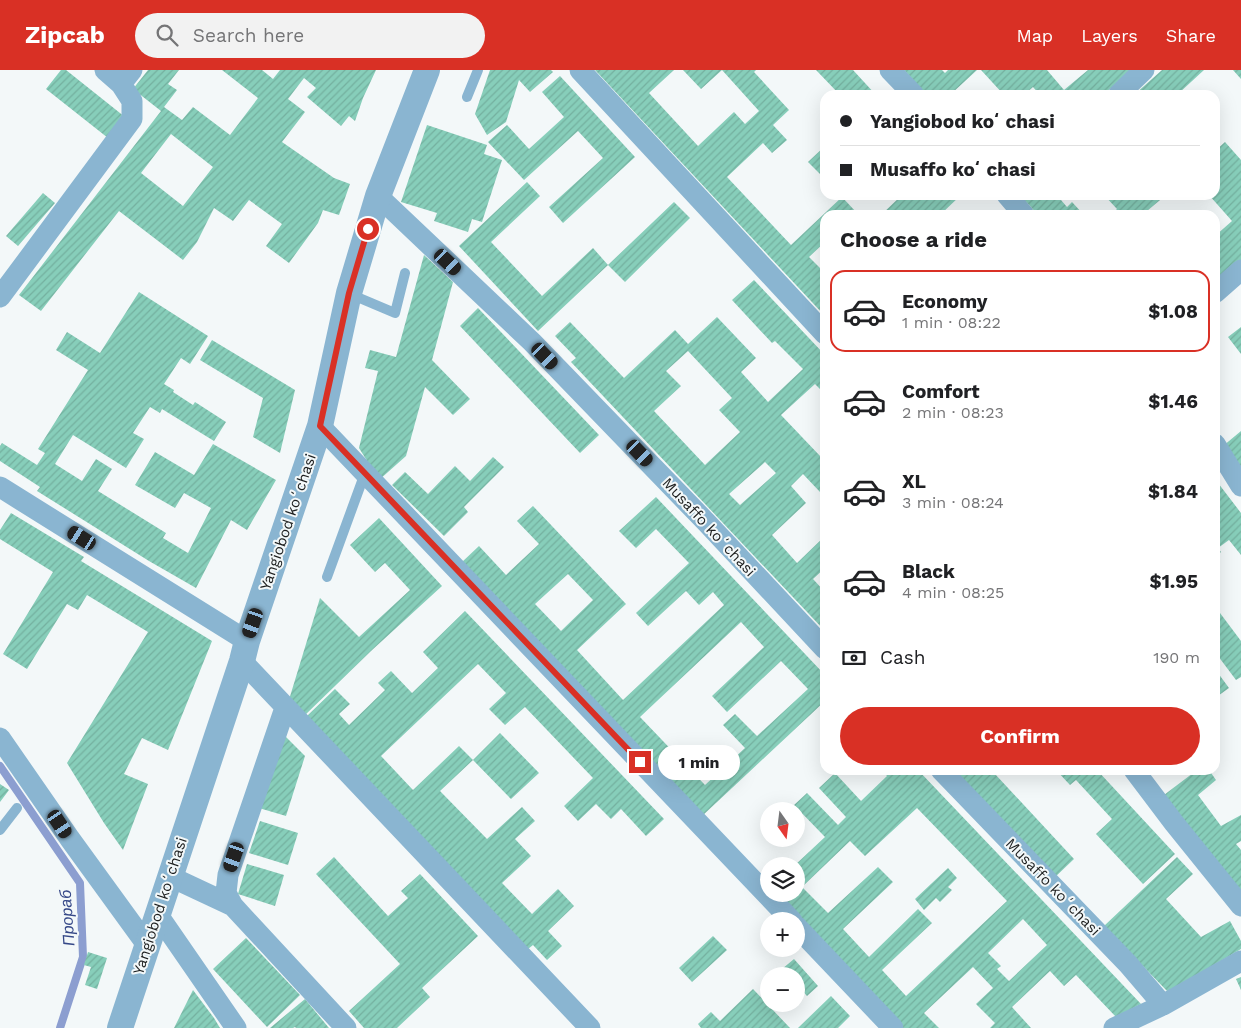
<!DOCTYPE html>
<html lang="en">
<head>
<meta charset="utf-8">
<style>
  :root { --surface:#fff; --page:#f2f2f2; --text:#202124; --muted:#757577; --line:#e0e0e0; --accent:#d93025 }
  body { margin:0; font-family:"Work Sans",sans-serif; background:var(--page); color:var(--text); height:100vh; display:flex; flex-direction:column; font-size:19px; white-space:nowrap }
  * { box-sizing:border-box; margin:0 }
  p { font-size:16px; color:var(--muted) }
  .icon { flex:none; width:28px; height:28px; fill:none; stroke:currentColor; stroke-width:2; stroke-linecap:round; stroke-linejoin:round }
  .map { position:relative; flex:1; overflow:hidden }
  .panel { position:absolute; left:820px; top:140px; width:400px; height:565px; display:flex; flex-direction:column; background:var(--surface); border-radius:15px; box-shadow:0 5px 20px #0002 }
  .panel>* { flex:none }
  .guide { position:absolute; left:820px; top:20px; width:400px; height:110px; border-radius:15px; box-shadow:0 5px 20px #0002; display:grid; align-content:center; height:110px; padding:0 20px; background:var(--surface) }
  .needle { width:32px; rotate:166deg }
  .fabs { position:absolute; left:760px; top:732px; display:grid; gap:10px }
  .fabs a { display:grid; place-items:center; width:45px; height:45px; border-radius:50%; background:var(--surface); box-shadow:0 5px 20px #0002; font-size:25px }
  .end { position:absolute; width:22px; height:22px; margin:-11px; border:6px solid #d93025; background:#fff; box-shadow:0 0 0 2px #fff }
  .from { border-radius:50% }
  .bubble { position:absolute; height:35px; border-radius:18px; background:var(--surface); box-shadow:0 5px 20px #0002; font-size:16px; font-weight:700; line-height:35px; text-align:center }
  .car { position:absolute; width:15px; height:30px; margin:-15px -8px; border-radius:6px; box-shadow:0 0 4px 1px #0007; background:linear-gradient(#222 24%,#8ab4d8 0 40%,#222 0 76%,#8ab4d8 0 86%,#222 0) }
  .guide b { display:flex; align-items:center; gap:18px; height:48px; font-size:19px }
  .guide b+b { border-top:1px solid var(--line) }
  .guide i { width:12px; height:12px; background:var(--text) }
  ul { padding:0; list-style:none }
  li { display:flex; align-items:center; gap:15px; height:82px; margin:0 10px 8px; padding:0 10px; border:2px solid transparent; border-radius:15px }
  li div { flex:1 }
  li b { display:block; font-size:19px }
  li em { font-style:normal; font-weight:700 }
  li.on { border-color:var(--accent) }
  li>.icon { width:45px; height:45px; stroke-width:1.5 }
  h2 { padding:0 20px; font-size:22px; line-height:60px }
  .pay { display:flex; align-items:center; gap:12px; height:55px; padding:0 20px; font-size:19px }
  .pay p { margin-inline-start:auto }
  .action { display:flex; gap:10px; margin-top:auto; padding:10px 20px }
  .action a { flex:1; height:58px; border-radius:30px; background:var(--accent); color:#fff; font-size:20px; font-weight:700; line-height:58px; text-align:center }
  header { display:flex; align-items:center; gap:30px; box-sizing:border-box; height:70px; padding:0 25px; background:var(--accent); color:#fff }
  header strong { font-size:24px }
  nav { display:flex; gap:28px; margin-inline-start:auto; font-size:18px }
  .search { width:350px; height:45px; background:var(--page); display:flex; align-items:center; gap:12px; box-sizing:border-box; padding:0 18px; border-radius:28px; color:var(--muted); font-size:19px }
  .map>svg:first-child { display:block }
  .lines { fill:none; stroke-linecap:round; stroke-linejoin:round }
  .stream { stroke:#8c9ed0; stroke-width:8 }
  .building { fill:url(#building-hatch); fill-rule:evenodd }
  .service { stroke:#8ab5d1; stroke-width:10 }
  .minor { stroke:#8ab5d1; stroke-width:21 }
  .tertiary { stroke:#8ab5d1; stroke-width:26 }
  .route { stroke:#d93025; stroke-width:6 }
  .labels { text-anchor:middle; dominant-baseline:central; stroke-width:4; stroke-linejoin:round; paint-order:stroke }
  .street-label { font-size:15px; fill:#1d1f1f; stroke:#f3f8f9 }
  .water-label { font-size:16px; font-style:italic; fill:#364988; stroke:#f3f8f9 }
</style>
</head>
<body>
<header>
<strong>Zipcab</strong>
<div class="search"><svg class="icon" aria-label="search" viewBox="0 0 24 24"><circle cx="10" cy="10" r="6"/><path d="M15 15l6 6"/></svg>Search here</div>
<nav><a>Map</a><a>Layers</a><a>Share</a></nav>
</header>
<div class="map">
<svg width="1241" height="958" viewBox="0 0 1241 958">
  <defs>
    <pattern id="building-hatch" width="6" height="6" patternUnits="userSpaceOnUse" patternTransform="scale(1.25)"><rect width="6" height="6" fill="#87ceba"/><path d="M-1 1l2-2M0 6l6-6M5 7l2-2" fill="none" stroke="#74b09f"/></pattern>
  </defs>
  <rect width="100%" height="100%" fill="#f3f8f9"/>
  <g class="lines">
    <path class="stream" d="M0 696 80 813 83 887 60 958"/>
  </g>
  <path class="building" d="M61 0H66L125 47 108 68 46 19Z
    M148 0H179L168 14 177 20 164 37 182 50 193 37 230 65 258 28 222 0H262L273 9 280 0H376L363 28 355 51 349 46 341 56 307 27 316 18 304 8 288 29 305 42 282 72 334 108 350 114 339 145 323 140 318 153 289 193 266 176 282 154 249 130 233 151 214 138 197 172 183 190 119 141 41 241 19 225 161 41 133 19ZM171 64 213 97 183 136 141 103Z
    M490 0H551L553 2 530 22 519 10 506 52 487 65 475 44Z
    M595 0H674L649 23 698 76 734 42 745 54 759 41 722 0 701 19 683 0H756L754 2 789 40 773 55 787 70 772 83 763 73 727 107 791 175 842 127 857 143 854 145H825V172L809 187 825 203V246Z
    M816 0H853L876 25H840Z
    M904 0H942L945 3 948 0H977L950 25H927Z
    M981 0H1047L1064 20 1088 0H1131L1103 25H1040L1033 17 1024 25H1004Z
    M1162 0H1204L1179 23 1181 25H1134Z
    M1233 0H1241V9Z
    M560 6 635 87 563 153 549 137 603 88 578 61 524 110 488 72 507 55 529 79 564 47 542 22Z
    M427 55 487 75 484 84 502 90 482 152 472 149 468 162 434 151 437 143 401 132Z
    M1225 72 1241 90V192L1215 216V166L1232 151 1209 125H1215V81Z
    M825 76V109L808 92Z
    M527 112 540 126 491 172 542 226 593 178 608 195 538 261 459 176Z
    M43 123 55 133 18 176 6 166Z
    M902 125H961L940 145H881Z
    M1022 125H1066L1061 130 1067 137 1072 132 1084 145H1038L1021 126Z
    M1104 125H1133L1135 128 1138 125H1166L1147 141 1151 145H1111L1117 139Z
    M674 132 690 148 625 212 608 195Z
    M424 185 453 212 432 290 470 329 453 345 425 317 406 386 379 410 359 378 378 301 365 298 370 280 396 287Z
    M754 210 825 285V324L815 314 781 345 821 387 825 384V418L820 422 803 404 791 416 806 433 772 465 797 493 825 466V498L813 509 825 522V561L571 292 576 288 555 266 570 252 624 308 675 260 688 274 717 247 756 288 741 302 768 332 803 299 775 271 772 273 732 230ZM688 281 732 328 719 340 740 362 705 395 654 341 681 316 666 301ZM765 392 776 403 740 435 729 424Z
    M139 222 208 266 190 294 181 288 164 314 174 320 173 322 193 335 195 332 226 352 214 371 162 339 160 343 150 337 133 363 144 369 126 398 73 365 55 394 82 411 96 389 112 399 98 421 166 463 163 468 188 483 211 438 184 423 175 438 135 415 155 382 194 405 213 374 276 410 247 460 231 450 196 518 149 491 37 421 40 417 0 391V376L2 373 37 395 45 383 38 379 88 300 56 280 67 262 100 283Z
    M478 238 599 365 580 383 460 256Z
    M1241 257V284L1228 267Z
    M212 270 295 320 280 383 253 367 263 328 200 290Z
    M1241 361V401L1223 376Z
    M493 387 504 397 464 437 468 442 444 466 392 415 405 402 428 424 455 396 470 411Z
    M1215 409 1241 443V485L1229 470 1218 478 1221 482 1215 487Z
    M656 427 825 605V631L701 747 461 493 479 476 506 505 539 474 517 451 533 436 626 534 577 580 623 630 724 535 713 522 699 535 686 521 648 556 636 543 689 493 656 459 636 478 619 461ZM568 504 593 530 561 561 535 534ZM741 552 764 577 712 626 727 642 781 591 808 619 757 666 735 644 723 655 745 678 705 715 640 647Z
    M11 443 84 487 81 491 212 571 168 680 142 668 124 704 148 714 123 780 104 753 67 693 148 562 87 525 78 540 67 534 27 599 3 584 53 502 0 469V460Z
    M379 448 442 516 371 581 302 648 288 633 320 528 359 567 410 520 385 493 375 502 350 475Z
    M1217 539 1241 571V607L1236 610 1215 582V540Z
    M465 541 664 749 646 766 621 739 611 749 596 734 578 751 564 736 593 708 525 637 505 655 489 639 506 623 478 594 381 686 413 720 459 676 473 690 440 721 487 769 522 737 535 751 515 769 531 786 502 813 532 844 558 819 574 836 548 861 562 876 547 890 533 875 528 879 306 647 335 619 350 634 339 644 349 655 385 620 378 613 391 601 412 623 438 598 423 582Z
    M1218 603 1229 618 1215 628V605Z
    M500 663 539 703 511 729 473 690Z
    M283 664 305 686 286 746 259 738Z
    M882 700H918L1141 934 1116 947 1076 905 1064 916 1050 901 1012 937 1031 958H990L995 953 976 934 993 918 973 897 924 943 939 958H902L774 824H796V796H794L825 767 794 735 807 723 838 755 846 747 819 718 835 703 861 731 887 706ZM917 738 1007 831 906 926 882 900 932 853 918 839 869 887 843 859 893 812 878 797 828 843 802 817 850 771 865 786ZM1023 849 1047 875 1009 911 997 899 1001 896 988 883Z
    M955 700H1000L995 704 1074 789 1053 809Z
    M1056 700H1097L1175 784 1143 814 1096 764 1112 749 1076 710 1070 715Z
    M1197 700H1209L1216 710 1198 725 1221 756 1241 745V771L1236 774 1241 780V824L1164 725Z
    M0 714 9 720 0 732Z
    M260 751 298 763 288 795 249 783Z
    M334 787 388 846 408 828 401 821 420 804 478 866 422 918 430 927 397 958H364L349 941 400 894 316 804Z
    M1177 787 1193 804 1166 829 1201 867 1230 851 1241 871V879L1168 922 1104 856Z
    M247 794 284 805 275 836 238 824Z
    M948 798 957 808 948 817 952 820 940 832 936 828 924 840 915 829Z
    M713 866 727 880 692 912 679 898Z
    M246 868 300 925 267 957 213 899Z
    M88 882 107 888 97 919 85 915 91 897 84 895Z
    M794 889 818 916 807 926 796 914V906H789L782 899Z
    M1241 907V920L1236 909Z
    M753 919 790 958H701L698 954 711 942 720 951Z
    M193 920 214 948 220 958H174Z
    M831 926 850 946 838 958H798Z
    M305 929 329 958H296L295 957 293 958H270Z"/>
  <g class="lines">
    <path class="service" d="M467 27 478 0
      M350 224 395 243 405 203
      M327 507 365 403
      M0 760 17 738"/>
    <path class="minor" d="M105 0 121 14
      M580 0 825 264
      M890 0 914 25
      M1118 25 1144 0
      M1007 125 1024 145
      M378 126 532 272 707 453 825 579
      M1215 223 1241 200
      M0 227 132 49V31L121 14 132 0
      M320 356 792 851
      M1215 374 1241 416
      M0 417 247 571
      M242 591 590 958
      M285 638 228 805 226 823 233 836 346 958
      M0 668 70 769 147 875
      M941 700 1128 894 1163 935
      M1134 700 1174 753 1241 836
      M169 806 233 836
      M158 845 236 958
      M796 856 893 958
      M1114 958 1163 935 1241 891"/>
    <path class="tertiary" d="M120 958 242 591 247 571 320 356 349 223 378 126 427 0"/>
  </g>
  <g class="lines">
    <path class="route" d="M368 159 349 223 320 356 640 692"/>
  </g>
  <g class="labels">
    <g class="street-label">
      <text transform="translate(288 452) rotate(-71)">Yangiobod koʻchasi</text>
      <text transform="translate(709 457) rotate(47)">Musaffo koʻchasi</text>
      <text transform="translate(1053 817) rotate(46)">Musaffo koʻchasi</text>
      <text transform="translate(160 836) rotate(-72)">Yangiobod koʻchasi</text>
    </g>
    <g class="water-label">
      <text transform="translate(67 848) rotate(-94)">Прораб</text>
    </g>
  </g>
</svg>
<div class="fabs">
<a><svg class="needle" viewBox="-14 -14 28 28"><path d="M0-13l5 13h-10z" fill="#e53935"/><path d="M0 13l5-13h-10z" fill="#757577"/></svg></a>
<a><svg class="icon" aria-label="layers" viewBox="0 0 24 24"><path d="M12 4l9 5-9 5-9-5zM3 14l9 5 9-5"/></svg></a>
<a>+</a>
<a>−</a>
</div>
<i class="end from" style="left:368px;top:159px"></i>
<i class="end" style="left:640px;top:692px"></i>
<div class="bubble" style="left:658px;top:675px;width:82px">1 min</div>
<i class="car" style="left:448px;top:192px;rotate:133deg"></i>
<i class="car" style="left:545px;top:286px;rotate:136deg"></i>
<i class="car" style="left:640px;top:383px;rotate:136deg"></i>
<i class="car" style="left:82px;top:468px;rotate:302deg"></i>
<i class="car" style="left:253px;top:553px;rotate:199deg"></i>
<i class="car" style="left:60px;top:754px;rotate:146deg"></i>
<i class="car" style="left:234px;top:787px;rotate:199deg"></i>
<div class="guide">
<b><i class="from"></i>Yangiobod koʻchasi</b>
<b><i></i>Musaffo koʻchasi</b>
</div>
<section class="panel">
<h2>Choose a ride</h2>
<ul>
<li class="on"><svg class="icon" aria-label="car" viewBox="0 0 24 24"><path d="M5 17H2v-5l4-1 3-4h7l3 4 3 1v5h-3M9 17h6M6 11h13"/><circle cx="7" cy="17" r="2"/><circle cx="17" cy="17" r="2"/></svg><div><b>Economy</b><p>1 min · 08:22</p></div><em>$1.08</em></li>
<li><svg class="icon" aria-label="car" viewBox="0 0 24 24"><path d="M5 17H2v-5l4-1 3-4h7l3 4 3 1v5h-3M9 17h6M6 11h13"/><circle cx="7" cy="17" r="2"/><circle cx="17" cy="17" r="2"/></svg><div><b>Comfort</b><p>2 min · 08:23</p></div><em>$1.46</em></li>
<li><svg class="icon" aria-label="car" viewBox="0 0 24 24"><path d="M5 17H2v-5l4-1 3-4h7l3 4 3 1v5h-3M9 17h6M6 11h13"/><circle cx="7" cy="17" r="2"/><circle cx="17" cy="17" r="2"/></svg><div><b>XL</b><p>3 min · 08:24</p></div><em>$1.84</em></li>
<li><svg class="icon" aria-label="car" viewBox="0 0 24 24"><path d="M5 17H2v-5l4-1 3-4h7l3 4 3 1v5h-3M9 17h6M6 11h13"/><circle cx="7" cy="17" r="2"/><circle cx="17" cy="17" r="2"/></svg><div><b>Black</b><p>4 min · 08:25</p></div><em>$1.95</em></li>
</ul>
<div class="pay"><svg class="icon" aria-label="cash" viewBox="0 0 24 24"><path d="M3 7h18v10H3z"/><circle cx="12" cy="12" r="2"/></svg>Cash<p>190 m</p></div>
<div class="action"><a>Confirm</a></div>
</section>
</div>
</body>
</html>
